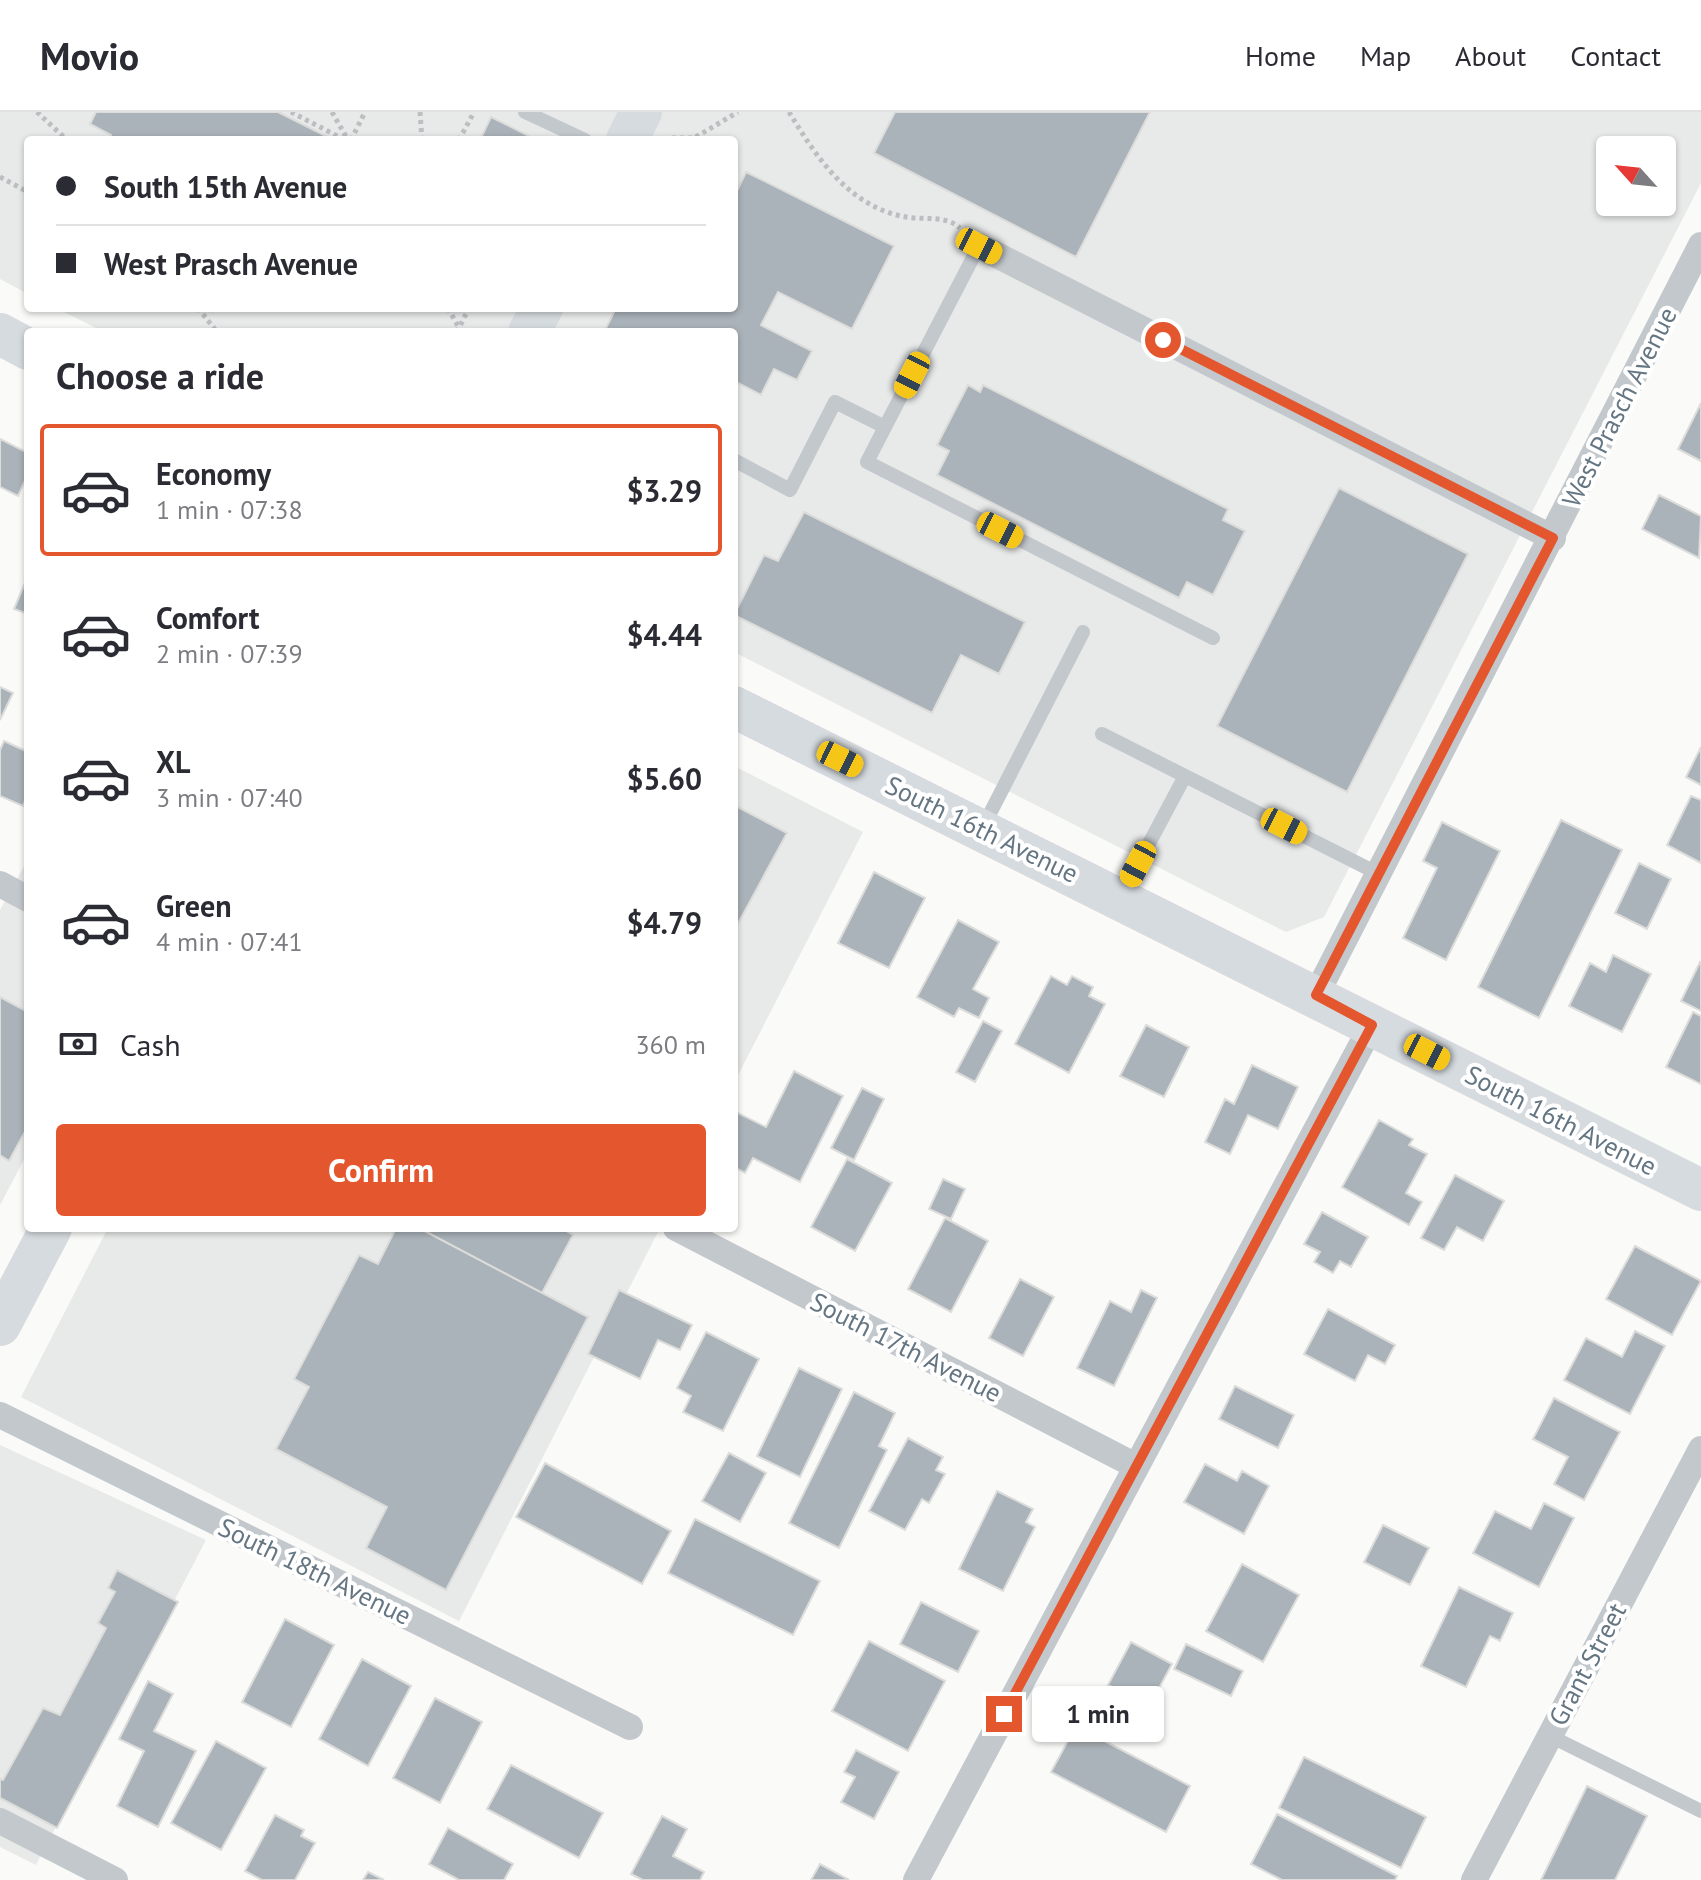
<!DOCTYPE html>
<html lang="en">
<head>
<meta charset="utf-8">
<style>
  :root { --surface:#fff; --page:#f7f7f7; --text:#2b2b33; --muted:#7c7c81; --line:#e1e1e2; --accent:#e4572e }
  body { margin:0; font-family:"PT Sans",sans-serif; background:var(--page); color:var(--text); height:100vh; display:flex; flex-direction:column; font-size:30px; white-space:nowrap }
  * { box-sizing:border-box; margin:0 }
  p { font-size:26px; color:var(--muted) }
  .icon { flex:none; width:44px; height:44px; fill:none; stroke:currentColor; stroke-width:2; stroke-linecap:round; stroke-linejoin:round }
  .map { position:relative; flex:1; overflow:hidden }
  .details { position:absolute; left:24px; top:216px; width:714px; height:904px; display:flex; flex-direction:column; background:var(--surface); border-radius:8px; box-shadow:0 2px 6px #0004 }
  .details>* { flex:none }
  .guide { position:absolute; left:24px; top:24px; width:714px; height:176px; border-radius:8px; box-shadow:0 2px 6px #0004; display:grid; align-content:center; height:176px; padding:0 32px; background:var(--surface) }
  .needle { width:52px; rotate:297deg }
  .controls { position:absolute; left:1596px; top:24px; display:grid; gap:16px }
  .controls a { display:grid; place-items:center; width:80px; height:80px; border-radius:8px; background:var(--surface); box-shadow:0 2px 6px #0004; font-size:40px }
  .end { position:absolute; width:36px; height:36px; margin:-18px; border:10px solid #e4572e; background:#fff; box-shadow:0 0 0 4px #fff }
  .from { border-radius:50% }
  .bubble { position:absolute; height:56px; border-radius:8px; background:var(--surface); box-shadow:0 2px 6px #0004; font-size:26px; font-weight:700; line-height:56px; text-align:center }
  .car { position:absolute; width:24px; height:48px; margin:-24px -12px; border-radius:10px; box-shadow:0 0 6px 2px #0007; background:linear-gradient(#f5c518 24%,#345 0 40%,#f5c518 0 76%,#345 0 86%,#f5c518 0) }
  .guide b { display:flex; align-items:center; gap:28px; height:76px; font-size:30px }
  .guide b+b { border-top:2px solid var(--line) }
  .guide i { width:20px; height:20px; background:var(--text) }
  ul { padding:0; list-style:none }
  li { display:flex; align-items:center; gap:24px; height:132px; margin:0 16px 12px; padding:0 16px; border:4px solid transparent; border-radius:8px }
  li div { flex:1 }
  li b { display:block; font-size:30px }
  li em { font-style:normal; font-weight:700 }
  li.active { border-color:var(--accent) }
  li>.icon { width:72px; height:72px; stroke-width:1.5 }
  h2 { padding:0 32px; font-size:36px; line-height:96px }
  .pay { display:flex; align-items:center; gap:20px; height:88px; padding:0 32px; font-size:30px }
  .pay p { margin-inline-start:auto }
  .cta { display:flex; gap:16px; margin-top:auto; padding:16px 32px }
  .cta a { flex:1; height:92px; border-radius:8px; background:var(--accent); color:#fff; font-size:32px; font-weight:700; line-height:92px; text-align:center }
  header { display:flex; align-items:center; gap:48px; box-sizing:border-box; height:112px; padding:0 40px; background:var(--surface); border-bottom:2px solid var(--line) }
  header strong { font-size:38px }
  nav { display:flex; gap:44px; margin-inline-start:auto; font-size:28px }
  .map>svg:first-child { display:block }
  .built { fill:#e8e9e9; fill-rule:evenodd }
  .building { fill:#aab3b9; stroke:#dcdcda; stroke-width:2 }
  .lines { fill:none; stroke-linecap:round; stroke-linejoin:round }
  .path { stroke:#bbbfc2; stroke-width:5; stroke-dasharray:4 4; stroke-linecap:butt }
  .lane { stroke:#c3c8cc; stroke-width:14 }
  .street { stroke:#c3c8cc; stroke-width:26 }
  .primary { stroke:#d6dbdf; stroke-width:42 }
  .route { stroke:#e4572e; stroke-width:10 }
  .labels { text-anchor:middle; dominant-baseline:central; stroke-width:8; stroke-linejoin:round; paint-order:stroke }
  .street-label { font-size:26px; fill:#657683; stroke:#fff }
</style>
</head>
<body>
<header>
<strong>Movio</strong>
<nav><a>Home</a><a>Map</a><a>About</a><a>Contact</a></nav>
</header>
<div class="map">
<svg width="1701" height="1768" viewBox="0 0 1701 1768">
  <rect width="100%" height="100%" fill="#fafaf8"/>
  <path class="built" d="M0 0H1701V71L1324 805 1286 820 734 540V220H104L56 196H734V28H28V182L0 167ZM1610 38H1662V90H1610Z
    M734 654 863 720 734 971Z
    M28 747V1040L0 1093V798Z
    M108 1116H660L459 1509 21 1285Z
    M0 1333 206 1428 36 1753 0 1735Z"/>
  <path class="building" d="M96 0H278L334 28H110L111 23 90 12Z
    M895 0H1150L1076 145 874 41Z
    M491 5 537 28H480Z
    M746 60 894 134 852 217 778 180 761 213 812 239 797 268 774 257 761 283 734 269V220H604L616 196H734V76L738 77Z
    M968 273 980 280 983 273 1228 397 1223 408 1245 419 1213 483 1187 470 1179 486 937 363 949 339 937 333Z
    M1701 291V349L1678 337Z
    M0 327 28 341V362L18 384 0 375Z
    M1339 376 1468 442 1347 680 1217 614Z
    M1659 383 1701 404 1699 446 1642 417Z
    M804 400 1025 510 999 562 961 543 932 601 734 503 764 443 778 449Z
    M27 466 28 467V502L14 497Z
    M0 575 13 581 0 608Z
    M4 629 28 640V682L23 694 0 684V638Z
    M1701 635V673L1686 665Z
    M1691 684 1701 688V751L1667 733Z
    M734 693 787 721 734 819Z
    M1561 708 1622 738 1539 906 1478 875Z
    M1442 710 1500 739 1446 848 1403 826 1437 756 1423 749Z
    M1639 751 1671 767 1647 817 1615 801Z
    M874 760 925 786 889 856 838 831Z
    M958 808 999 830 973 877 989 886 979 906 959 896 954 905 917 885Z
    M1613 843 1651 862 1622 920 1569 894 1590 851 1606 860Z
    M1700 850 1701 851V899L1681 889Z
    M1051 864 1067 873 1072 864 1093 875 1089 884 1105 892 1069 961 1015 932Z
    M0 885 28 900V1014L9 1049 0 1043Z
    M1693 900 1701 904V972L1666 955Z
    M983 909 1002 919 975 970 956 960Z
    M1146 913 1189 935 1164 985 1120 964Z
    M1252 953 1298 975 1278 1017 1248 1003 1230 1042 1205 1030 1225 987 1234 992Z
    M794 959 843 984 800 1070 753 1046 745 1061 734 1055V999L766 1015Z
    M862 976 884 987 854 1048 831 1036Z
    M1379 1008 1413 1027 1409 1033 1427 1042 1406 1081 1422 1090 1409 1113 1342 1075Z
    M847 1047 892 1071 855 1139 811 1115Z
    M1455 1063 1504 1089 1483 1129 1457 1115 1444 1138 1421 1126Z
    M943 1067 965 1077 951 1107 929 1097Z
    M1322 1100 1368 1125 1351 1155 1340 1149 1333 1161 1314 1150 1320 1140 1304 1132Z
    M945 1106 988 1129 951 1200 908 1177Z
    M396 1116H419L588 1205 446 1478 366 1436 387 1395 276 1337 309 1275 294 1267 359 1143 378 1152Z
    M419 1116H561L573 1123 542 1181Z
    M1635 1134 1701 1169 1672 1223 1606 1187Z
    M1020 1167 1054 1185 1023 1244 989 1226Z
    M619 1178 692 1213 680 1238 658 1228 640 1267 588 1242Z
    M1141 1178 1157 1186 1114 1274 1077 1256 1110 1189 1131 1200Z
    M1328 1197 1395 1233 1385 1252 1368 1243 1355 1269 1304 1242Z
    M1635 1219 1665 1234 1630 1302 1564 1268 1586 1226 1622 1245Z
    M706 1220 759 1247 723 1319 683 1300 691 1284 677 1276Z
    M799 1256 842 1277 800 1365 757 1344Z
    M1235 1274 1294 1303 1278 1336 1219 1307Z
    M854 1280 895 1301 879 1334 887 1338 839 1436 789 1411Z
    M1554 1286 1620 1320 1584 1388 1554 1372 1568 1345 1533 1327Z
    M908 1326 943 1345 936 1358 945 1362 929 1391 922 1387 905 1418 869 1399Z
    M729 1341 766 1361 740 1410 702 1389Z
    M545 1351 671 1419 642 1472 516 1405Z
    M1205 1352 1237 1369 1242 1359 1269 1374 1244 1422 1184 1390Z
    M997 1379 1033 1397 1026 1410 1035 1415 1003 1479 959 1457Z
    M1544 1391 1574 1406 1539 1475 1473 1441 1495 1399 1531 1417Z
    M695 1407 820 1469 793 1523 668 1461Z
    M1383 1413 1429 1436 1410 1473 1364 1450Z
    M1242 1452 1299 1483 1263 1550 1206 1519Z
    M117 1458 178 1490 57 1716 0 1686V1667L3 1668 43 1596 60 1603 106 1516 98 1511 115 1480 108 1476Z
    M1459 1475 1513 1501 1500 1529 1490 1524 1466 1575 1421 1554Z
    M921 1490 979 1519 958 1560 900 1532Z
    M285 1507 334 1533 291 1615 242 1590Z
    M869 1529 945 1569 908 1639 832 1599Z
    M1131 1530 1172 1552 1149 1595 1108 1573Z
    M1186 1532 1243 1559 1231 1584 1174 1557Z
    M362 1547 411 1574 368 1654 319 1627Z
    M148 1569 173 1582 154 1619 196 1639 158 1715 117 1694 144 1639 119 1627Z
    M435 1586 482 1610 440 1691 393 1666Z
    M1076 1614 1190 1674 1166 1720 1051 1660Z
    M216 1629 266 1656 221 1738 171 1711Z
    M856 1638 899 1660 874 1707 841 1690 855 1665 844 1660Z
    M1304 1645 1426 1705 1401 1756 1279 1696Z
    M511 1653 603 1701 579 1746 487 1697Z
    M1587 1674 1647 1704 1615 1768H1541Z
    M1277 1702 1397 1764 1395 1768H1282L1251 1752Z
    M275 1703 304 1718 301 1724 315 1731 295 1768H262L245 1759Z
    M662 1704 687 1717 673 1744 704 1760 700 1768H643L631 1762Z
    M448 1716 513 1752 504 1768H459L429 1752Z
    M820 1752 849 1768H811Z
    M368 1760 384 1768H363Z"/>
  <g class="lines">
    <path class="path" d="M37 0 67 28
      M291 0 345 28
      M332 0 348 28
      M420 0 422 28
      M789 0C817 46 849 95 906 105 924 108 946 103 960 116
      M672 26H694L738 0
      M351 28 365 0
      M459 28 474 0
      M0 65 28 80
      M198 196 217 220
      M448 196 459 216
      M457 220 469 196"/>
    <path class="lane" d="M525 0 585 28
      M885 315 867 350 1213 526
      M734 348 790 378 835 290 885 315 979 134
      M1102 622 1379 762
      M982 717 1083 520
      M1120 786 1185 664
      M1550 1624 1701 1699"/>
    <path class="street" d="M979 134 1553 426
      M0 772 28 787
      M1316 883 1701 133
      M676 1116 1136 1354
      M0 1303 630 1615
      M0 1709 115 1768
      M916 1768 1372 913
      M1474 1768 1701 1337"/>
    <path class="primary" d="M627 28 641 0
      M529 220 542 196
      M0 222 28 237
      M734 595 1701 1078
      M0 1213 51 1116"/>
  </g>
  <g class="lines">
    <path class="route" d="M1004 1602 1372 913 1316 883 1553 426 1163 228"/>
  </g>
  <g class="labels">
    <g class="street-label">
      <text transform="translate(1619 295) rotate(-63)">West Prasch Avenue</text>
      <text transform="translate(982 717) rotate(26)">South 16th Avenue</text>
      <text transform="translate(1561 1008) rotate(27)">South 16th Avenue</text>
      <text transform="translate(906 1235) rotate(27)">South 17th Avenue</text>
      <text transform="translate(315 1459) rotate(26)">South 18th Avenue</text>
      <text transform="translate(1587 1552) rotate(-62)">Grant Street</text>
    </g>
  </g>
</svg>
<div class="controls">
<a><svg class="needle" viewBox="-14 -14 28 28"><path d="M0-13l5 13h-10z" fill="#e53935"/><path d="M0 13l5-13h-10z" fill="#7c7c81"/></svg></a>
</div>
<i class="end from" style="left:1163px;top:228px"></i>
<i class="end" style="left:1004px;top:1602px"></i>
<div class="bubble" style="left:1032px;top:1574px;width:132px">1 min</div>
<i class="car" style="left:979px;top:134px;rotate:117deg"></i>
<i class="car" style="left:912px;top:263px;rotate:207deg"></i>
<i class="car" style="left:1000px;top:418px;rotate:117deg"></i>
<i class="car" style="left:840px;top:647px;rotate:116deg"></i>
<i class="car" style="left:1284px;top:714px;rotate:117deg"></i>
<i class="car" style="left:1138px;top:752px;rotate:208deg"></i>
<i class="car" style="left:1427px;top:940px;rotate:117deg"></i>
<div class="guide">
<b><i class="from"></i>South 15th Avenue</b>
<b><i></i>West Prasch Avenue</b>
</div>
<section class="details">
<h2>Choose a ride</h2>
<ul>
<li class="active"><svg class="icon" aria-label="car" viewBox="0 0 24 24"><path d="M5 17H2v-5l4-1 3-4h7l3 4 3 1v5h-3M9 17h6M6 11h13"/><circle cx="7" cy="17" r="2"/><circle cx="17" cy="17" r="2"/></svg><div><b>Economy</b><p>1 min · 07:38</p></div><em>$3.29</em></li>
<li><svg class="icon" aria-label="car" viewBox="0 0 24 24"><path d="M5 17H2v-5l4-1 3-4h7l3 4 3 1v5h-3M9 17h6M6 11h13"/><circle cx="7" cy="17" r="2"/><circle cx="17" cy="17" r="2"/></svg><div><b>Comfort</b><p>2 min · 07:39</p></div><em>$4.44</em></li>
<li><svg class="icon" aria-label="car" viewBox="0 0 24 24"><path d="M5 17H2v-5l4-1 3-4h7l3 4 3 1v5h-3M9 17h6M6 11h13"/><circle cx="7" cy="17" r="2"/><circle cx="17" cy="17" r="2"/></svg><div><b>XL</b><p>3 min · 07:40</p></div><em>$5.60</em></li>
<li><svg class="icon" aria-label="car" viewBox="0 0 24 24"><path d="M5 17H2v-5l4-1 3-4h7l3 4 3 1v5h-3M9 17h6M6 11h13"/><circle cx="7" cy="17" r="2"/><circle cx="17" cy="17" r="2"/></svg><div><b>Green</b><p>4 min · 07:41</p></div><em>$4.79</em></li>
</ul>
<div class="pay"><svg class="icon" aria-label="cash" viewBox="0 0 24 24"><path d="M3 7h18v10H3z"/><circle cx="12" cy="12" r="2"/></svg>Cash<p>360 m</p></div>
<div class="cta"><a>Confirm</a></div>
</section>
</div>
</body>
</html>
